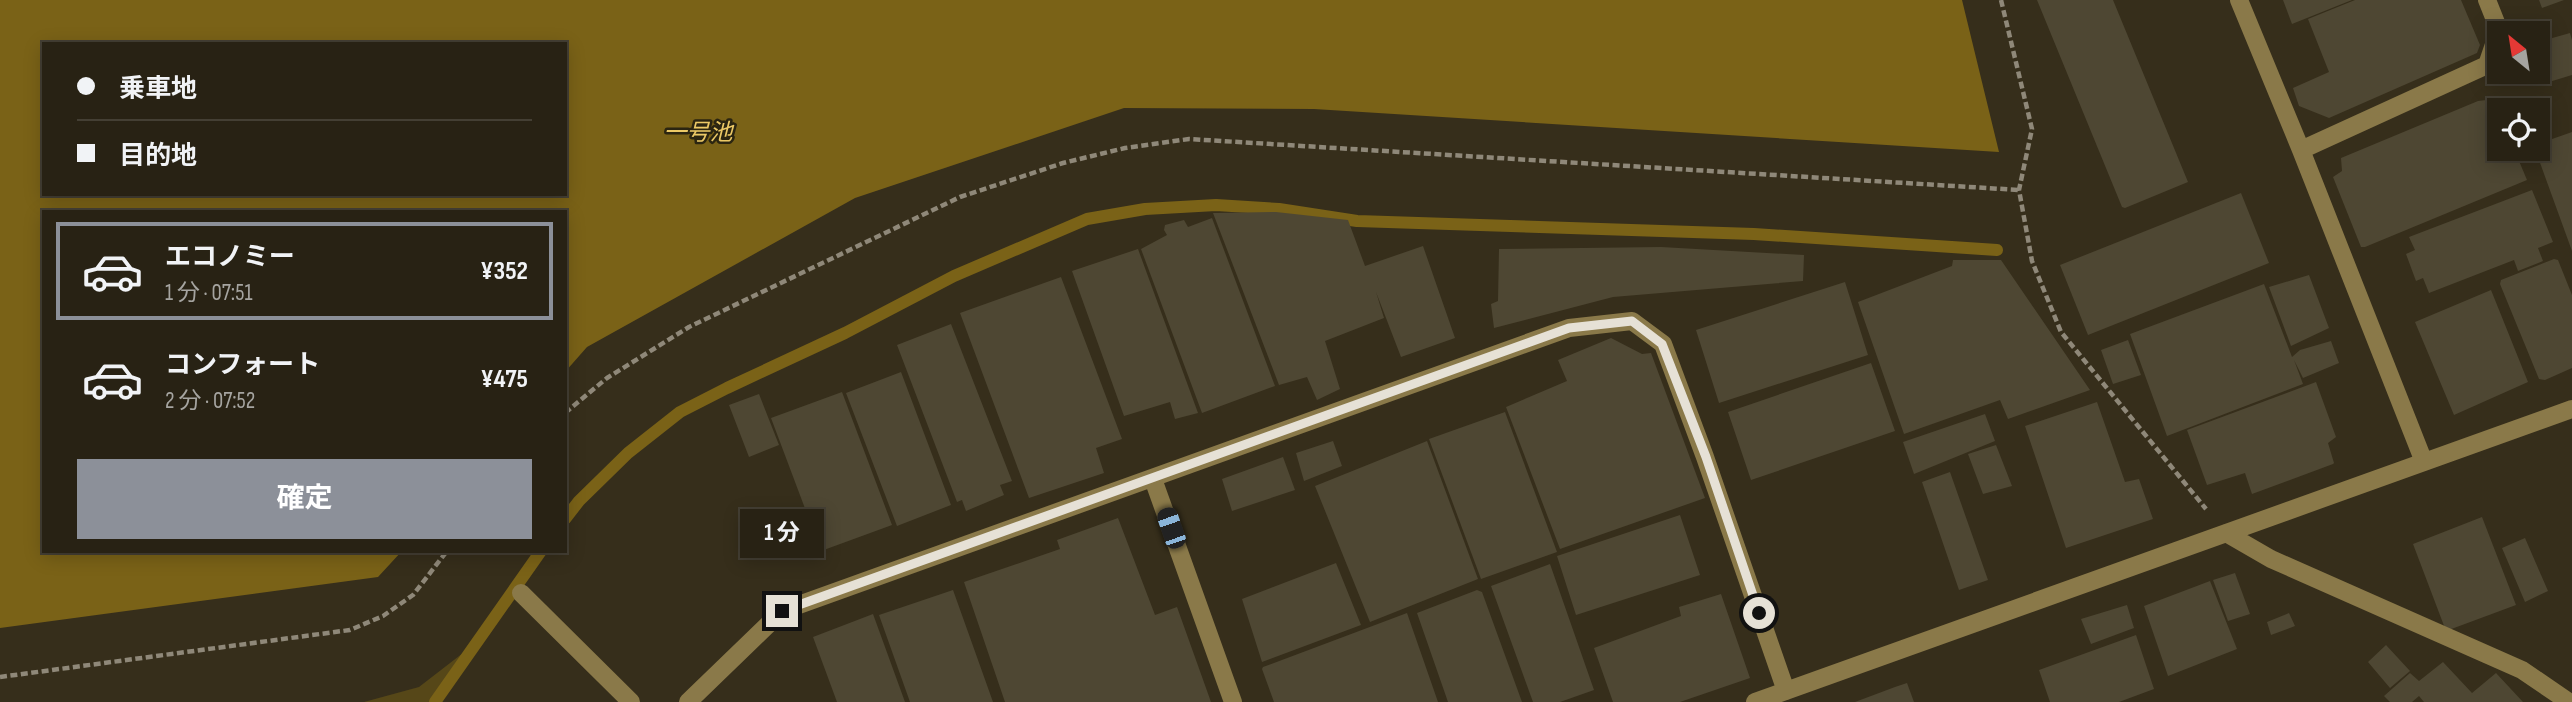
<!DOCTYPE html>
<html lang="ja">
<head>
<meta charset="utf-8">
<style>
  :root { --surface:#282214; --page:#302a1d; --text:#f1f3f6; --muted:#a5a4a0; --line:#443f34; --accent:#8c9099 }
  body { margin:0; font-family:"Sofia Sans Condensed","Noto Sans JP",sans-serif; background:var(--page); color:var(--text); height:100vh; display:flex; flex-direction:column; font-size:26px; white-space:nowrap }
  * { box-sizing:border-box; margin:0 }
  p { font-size:23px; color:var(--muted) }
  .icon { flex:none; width:38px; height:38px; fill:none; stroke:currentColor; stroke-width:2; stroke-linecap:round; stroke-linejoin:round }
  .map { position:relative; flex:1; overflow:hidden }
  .side { position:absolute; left:42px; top:210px; width:525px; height:343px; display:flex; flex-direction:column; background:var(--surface); border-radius:0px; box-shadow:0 4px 18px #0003,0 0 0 2px var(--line) }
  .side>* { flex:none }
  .banner { position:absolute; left:42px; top:42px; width:525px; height:154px; border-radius:0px; box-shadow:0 4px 18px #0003,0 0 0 2px var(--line); display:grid; align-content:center; height:154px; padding:0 35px; background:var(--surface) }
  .needle { width:46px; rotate:330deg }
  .tools { position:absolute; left:2487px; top:21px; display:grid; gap:14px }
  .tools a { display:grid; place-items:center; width:63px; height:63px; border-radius:0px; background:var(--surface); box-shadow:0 4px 18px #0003,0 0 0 2px var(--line); font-size:35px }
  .end { position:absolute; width:32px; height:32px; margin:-16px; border:9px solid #e6e1d6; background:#111; box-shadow:0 0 0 4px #111 }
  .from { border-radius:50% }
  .bubble { position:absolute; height:49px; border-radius:0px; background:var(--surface); box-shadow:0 4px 18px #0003,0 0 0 2px var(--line); font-size:23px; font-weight:700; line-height:49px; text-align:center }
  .car { position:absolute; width:21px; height:42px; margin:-21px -10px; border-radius:9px; box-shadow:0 0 5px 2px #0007; background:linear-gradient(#222 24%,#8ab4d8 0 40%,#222 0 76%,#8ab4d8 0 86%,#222 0) }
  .banner b { display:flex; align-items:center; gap:24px; height:66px; font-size:26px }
  .banner b+b { border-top:2px solid var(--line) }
  .banner i { width:18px; height:18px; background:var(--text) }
  ul { padding:12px 0 0; list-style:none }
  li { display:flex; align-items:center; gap:21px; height:98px; margin:0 14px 10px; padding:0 21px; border:4px solid transparent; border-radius:0px }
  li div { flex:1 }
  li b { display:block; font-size:26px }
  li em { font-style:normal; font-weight:700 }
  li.on { border-color:var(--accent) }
  li>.icon { width:63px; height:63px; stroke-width:1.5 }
  .primary-button { display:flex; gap:14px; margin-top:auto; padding:14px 35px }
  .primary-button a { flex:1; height:80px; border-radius:0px; background:var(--accent); color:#fff; font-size:28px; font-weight:700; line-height:80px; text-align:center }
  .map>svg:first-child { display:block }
  .green { fill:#564718 }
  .water { fill:#7a6217; fill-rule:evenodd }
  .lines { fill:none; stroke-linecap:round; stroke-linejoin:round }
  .stream { stroke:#7a6217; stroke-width:12 }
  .building { fill:#4e4733 }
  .path { stroke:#8f8879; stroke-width:4.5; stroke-dasharray:7 3.5; stroke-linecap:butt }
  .minor { stroke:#8a7949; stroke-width:18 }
  .route { stroke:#e6e1d6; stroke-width:9 }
  .labels { text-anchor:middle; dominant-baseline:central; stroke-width:5; stroke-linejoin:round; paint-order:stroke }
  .water-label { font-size:23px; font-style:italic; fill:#ecc966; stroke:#2b2511 }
</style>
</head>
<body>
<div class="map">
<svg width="2572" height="702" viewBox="0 0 2572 702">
  <rect width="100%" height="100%" fill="#362e1b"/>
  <path class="green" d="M463 653 431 702H364L419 687Z"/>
  <path class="water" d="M0 0H1962L1999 152 1314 109 1124 108 855 198 587 347 565 372V212H44V551H402L378 577 0 628ZM44 44H565V194H44Z"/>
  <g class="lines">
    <path class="stream" d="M565 519 579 501 628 453 680 412 727 388 845 333 954 276 1087 219 1145 209 1216 205 1279 209 1357 221 1754 234 1997 250
      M435 702 541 551"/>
  </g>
  <path class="building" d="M2037 0H2113L2188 182 2125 208 2122 207Z
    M2283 0H2352L2292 24Z
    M2355 0H2461L2480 45 2477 53 2329 118 2299 106 2293 88 2329 72 2308 19Z
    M2539 0H2564L2542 8Z
    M2570 33 2572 40V75L2536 86 2532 72H2538V42Z
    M2495 99 2499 109V149H2514L2527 180 2365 247H2361L2333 177 2342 171 2341 158 2478 101Z
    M2572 132V251L2535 149H2538V144Z
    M2532 190 2553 242 2538 248 2543 261 2518 271 2514 260 2429 293 2423 278 2416 281 2406 254 2415 250 2409 237Z
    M2241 193 2269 263 2088 335 2060 265Z
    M1276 212 1348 220 1365 266 1423 246 1455 338 1401 357 1376 292 1384 318 1325 341 1340 389 1317 400 1307 377 1279 385 1213 213Z
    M1212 218 1275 386 1202 413 1141 249 1167 235 1164 230 1165 225 1184 220 1188 227Z
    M1661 247 1804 255 1803 281 1613 297 1494 328 1491 304 1498 301 1499 249Z
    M1138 249 1198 413 1175 419 1170 402 1124 416 1072 271Z
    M2554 259 2558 260 2572 295V368L2545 380 2539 379 2500 284 2501 280Z
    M1953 260H2001L2090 390 2008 419 2000 400 1904 434 1858 302 1952 266Z
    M2309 275 2329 328 2291 346 2269 287Z
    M1061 277 1122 439 1096 448 1104 473 1029 498 960 313Z
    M1845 282 1868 355 1719 403 1696 330Z
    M2264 284 2292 357 2300 350 2331 341 2339 363 2303 378 2294 360 2303 384 2167 436 2130 334Z
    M2491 290 2528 382 2454 415 2415 322Z
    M951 324 1012 481 1000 485 1004 495 966 511 962 500 957 502 897 345Z
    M1611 338 1642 354 1651 353 1705 498 1560 549 1506 407 1567 381 1558 360Z
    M2128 340 2141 375 2113 384 2101 350Z
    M1871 363 1895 431 1751 480 1728 412Z
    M901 372 951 505 897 526 846 393Z
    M2316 382 2336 437 2328 443 2334 463 2333 464 2252 494 2245 473 2207 485 2187 430Z
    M842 392 892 525 821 551 771 418Z
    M759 394 779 445 749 457 729 405Z
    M2097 402 2125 482 2139 479 2153 519 2066 548 2025 426Z
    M1505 412 1557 552 1481 579 1429 439Z
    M1985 414 1995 441 1914 474 1903 442Z
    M1333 441 1342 466 1304 481 1296 453Z
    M1427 441 1478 579 1370 622 1315 486Z
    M1996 445 2012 486 1983 494 1968 454Z
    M1283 457 1295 490 1232 511 1222 479Z
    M1950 472 1988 580 1959 590 1922 482Z
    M1680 515 1700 575 1576 615 1557 556Z
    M2482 517 2516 605 2446 631 2413 544Z
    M1118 518 1155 615 1177 607 1211 702H1005L964 582 1060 549 1057 540Z
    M2525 538 2548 591 2525 602 2502 548Z
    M1336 563 1361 625 1262 662 1242 599Z
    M1550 564 1594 690 1560 702H1533L1491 586Z
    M2235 573 2250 614 2228 621 2213 580Z
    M2210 581 2237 649 2168 676 2144 606Z
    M953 590 993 702H910L879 615Z
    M1477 590 1482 592 1522 702H1448L1417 613Z
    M1721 594 1750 678 1680 702H1613L1594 648 1681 616 1679 607Z
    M2127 605 2134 628 2091 644 2081 619Z
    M1407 613 1438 702H1274L1262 669 1263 667Z
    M2289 613 2295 626 2271 635 2267 622Z
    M873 614 905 702H837L813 637Z
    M2136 635 2154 689 2119 702H2050L2039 670Z
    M2386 645 2410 671 2390 688 2368 662Z
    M2443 662 2472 693 2496 673 2523 702H2424L2419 696 2412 702H2390L2384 696 2410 673 2419 681Z
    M1907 683 1914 702H1855L1895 687Z"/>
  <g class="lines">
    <path class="path" d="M2001 0 2032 129 2019 190 2032 261 2061 332 2206 509
      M565 413 607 378 689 327 960 197 1063 163 1125 148 1189 139 2019 190
      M0 677 350 630 383 616 413 595 447 551"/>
    <path class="minor" d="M2239 0 2301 150 2424 462
      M2301 150 2487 65 2499 30 2487 0
      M1153 479 1233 702
      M2226 533 2271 559 2522 670 2569 702
      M521 593 631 702
      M688 702 782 611 1569 328 1632 321 1663 344 1705 457 1786 691
      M1755 702 2572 409"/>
  </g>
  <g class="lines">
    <path class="route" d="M782 611 1569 328 1632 321 1662 344 1706 457 1759 613"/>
  </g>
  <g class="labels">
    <g class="water-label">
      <text x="698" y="133">一号池</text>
    </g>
  </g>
</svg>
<div class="tools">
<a><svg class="needle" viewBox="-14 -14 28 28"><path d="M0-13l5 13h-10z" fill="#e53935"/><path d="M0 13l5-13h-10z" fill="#a5a4a0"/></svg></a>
<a><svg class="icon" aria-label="locate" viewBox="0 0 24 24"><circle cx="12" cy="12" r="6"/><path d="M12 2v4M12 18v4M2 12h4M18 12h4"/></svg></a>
</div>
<i class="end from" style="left:1759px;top:613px"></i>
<i class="end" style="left:782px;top:611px"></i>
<div class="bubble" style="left:740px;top:509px;width:84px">1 分</div>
<i class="car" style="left:1171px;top:528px;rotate:341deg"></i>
<div class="banner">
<b><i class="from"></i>乗車地</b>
<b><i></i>目的地</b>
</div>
<section class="side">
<ul>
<li class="on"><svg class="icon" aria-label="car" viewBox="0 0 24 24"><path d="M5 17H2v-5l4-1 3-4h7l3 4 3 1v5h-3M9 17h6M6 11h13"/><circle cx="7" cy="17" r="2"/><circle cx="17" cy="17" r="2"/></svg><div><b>エコノミー</b><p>1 分 · 07:51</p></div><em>¥352</em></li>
<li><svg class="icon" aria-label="car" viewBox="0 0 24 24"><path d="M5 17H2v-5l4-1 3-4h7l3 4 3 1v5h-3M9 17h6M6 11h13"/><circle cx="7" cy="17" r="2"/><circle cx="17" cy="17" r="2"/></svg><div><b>コンフォート</b><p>2 分 · 07:52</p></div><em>¥475</em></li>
</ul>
<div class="primary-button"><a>確定</a></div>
</section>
</div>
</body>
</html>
